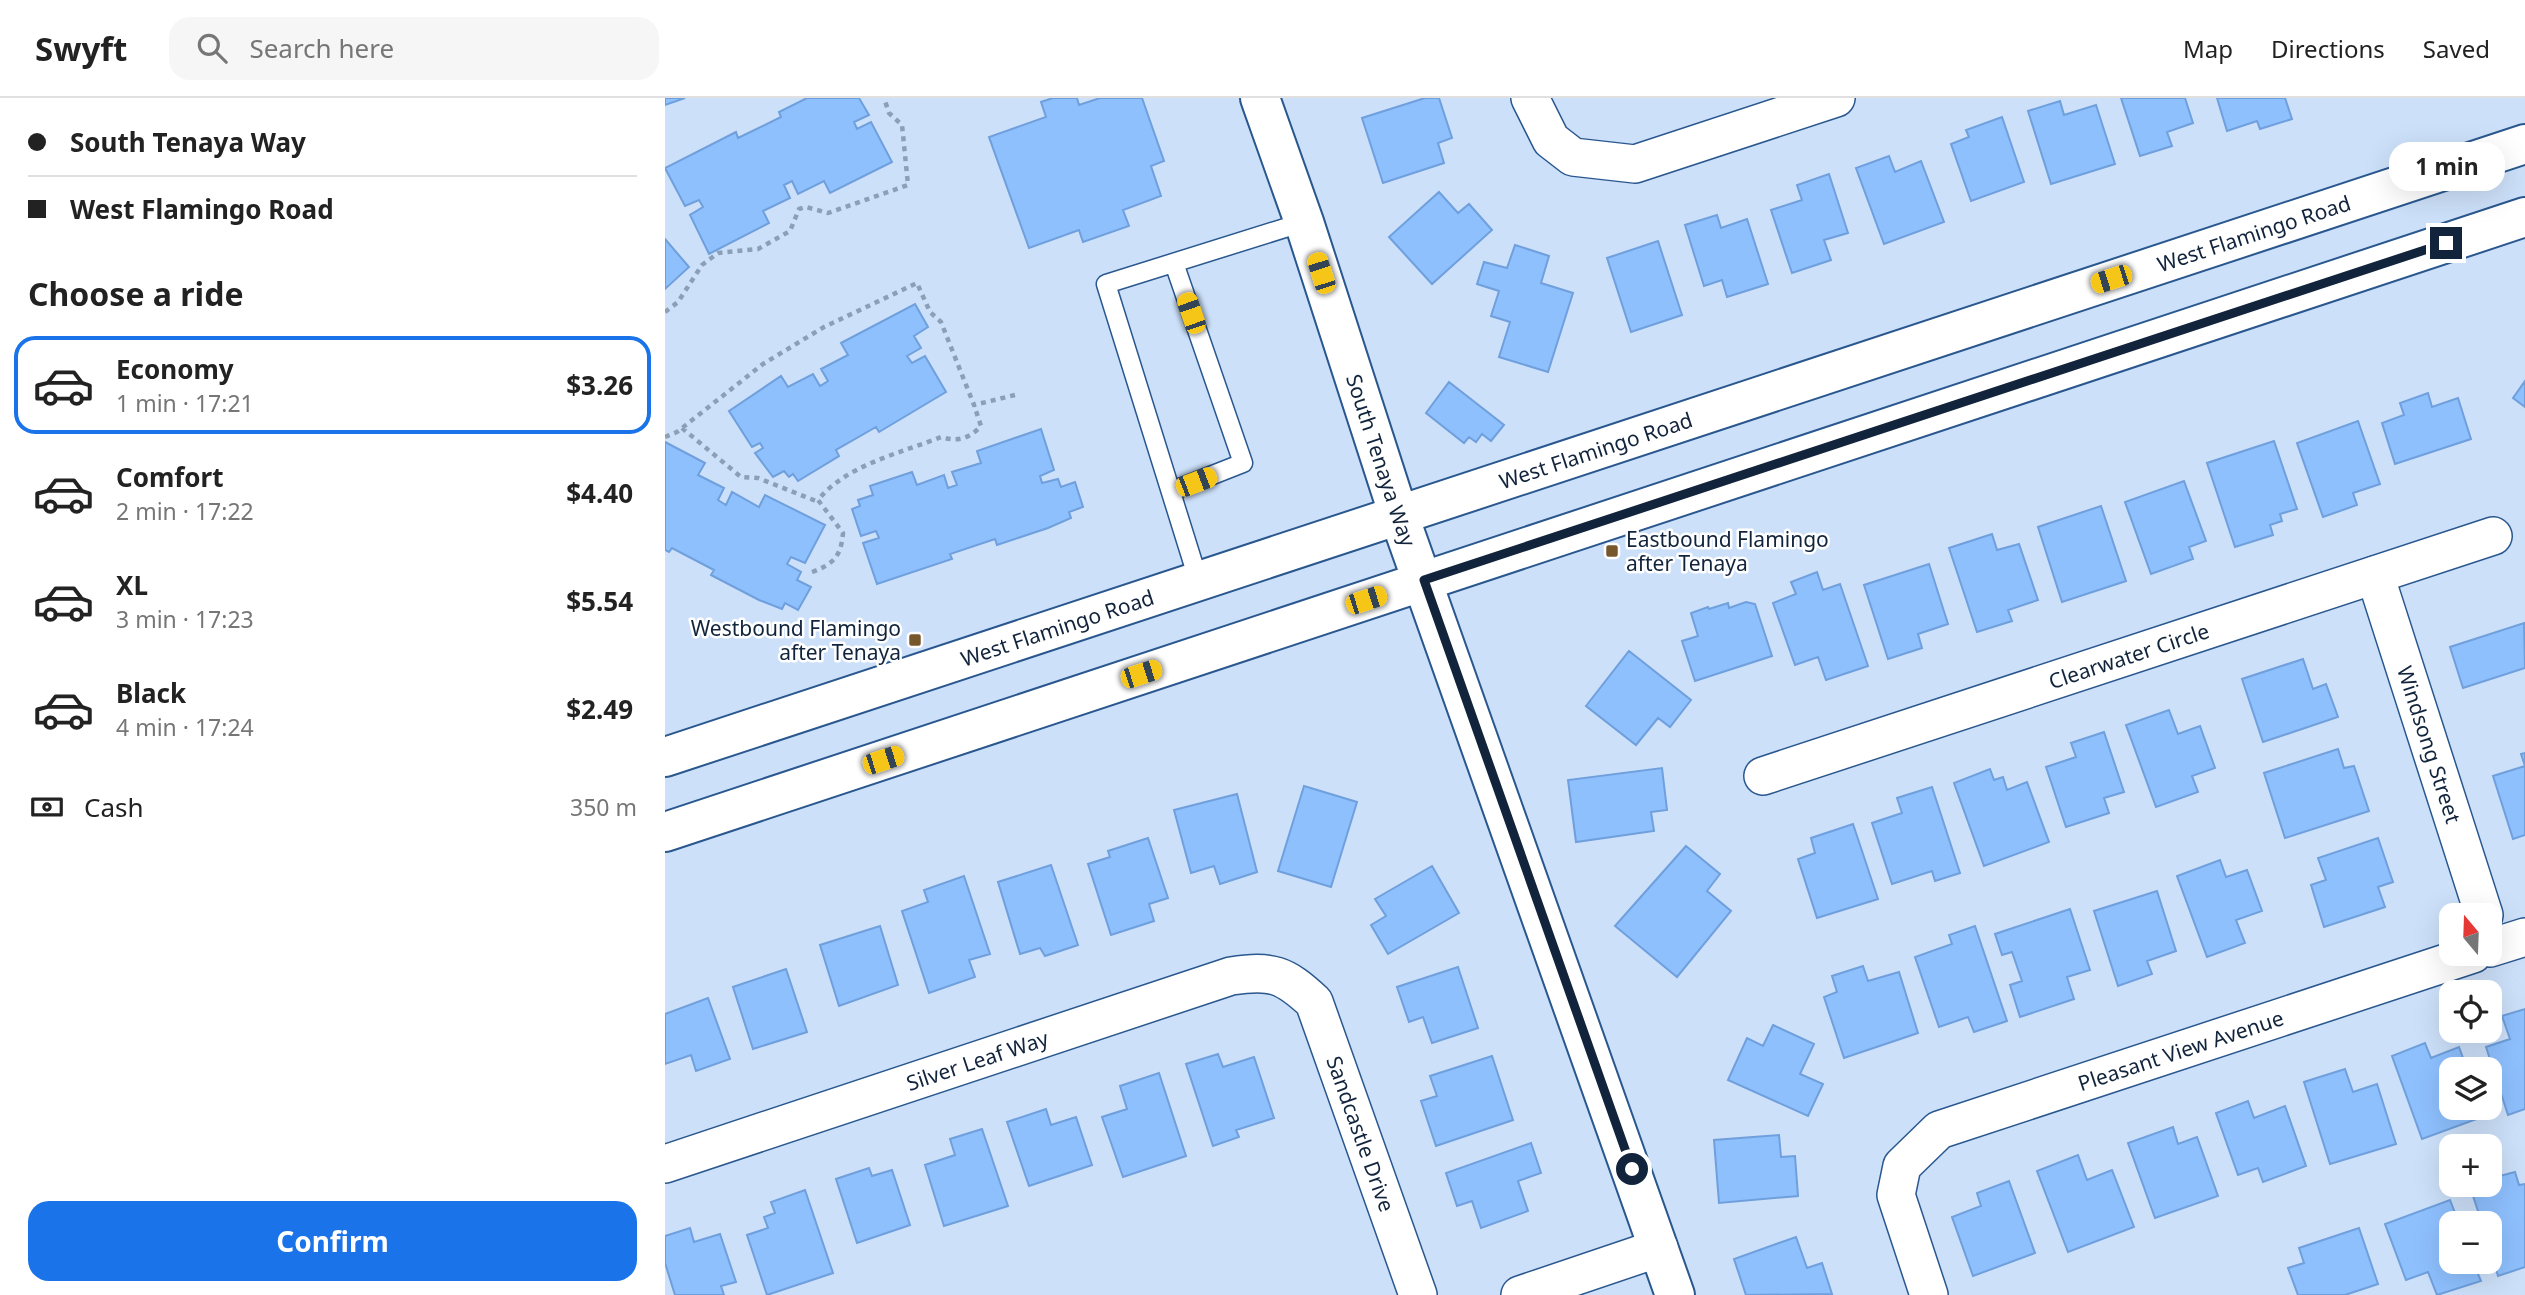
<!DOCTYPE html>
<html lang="en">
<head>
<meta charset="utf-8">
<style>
  :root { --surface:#fff; --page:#f6f6f6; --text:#222; --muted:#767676; --line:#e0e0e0; --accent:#1a73e8 }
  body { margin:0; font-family:"Noto Sans",sans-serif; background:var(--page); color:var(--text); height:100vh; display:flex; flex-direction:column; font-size:26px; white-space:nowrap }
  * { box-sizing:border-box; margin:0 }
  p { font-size:23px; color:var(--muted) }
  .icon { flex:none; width:38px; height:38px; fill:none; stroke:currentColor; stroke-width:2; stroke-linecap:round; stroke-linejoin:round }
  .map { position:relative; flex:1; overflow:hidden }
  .side { display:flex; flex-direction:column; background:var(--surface); width:665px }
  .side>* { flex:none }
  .banner { display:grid; align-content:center; height:154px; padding:0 28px; background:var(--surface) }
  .needle { width:46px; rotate:341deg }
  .buttons { position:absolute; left:1774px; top:805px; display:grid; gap:14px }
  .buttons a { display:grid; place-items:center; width:63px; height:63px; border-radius:14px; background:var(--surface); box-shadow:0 7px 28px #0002; font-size:35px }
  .end { position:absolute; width:32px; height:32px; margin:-16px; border:9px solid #11243c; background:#fff; box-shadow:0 0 0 4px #fff }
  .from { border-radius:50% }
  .bubble { position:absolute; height:49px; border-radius:21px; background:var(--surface); box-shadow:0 7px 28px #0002; font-size:23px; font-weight:700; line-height:49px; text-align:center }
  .car { position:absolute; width:21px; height:42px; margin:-21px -10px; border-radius:9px; box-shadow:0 0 5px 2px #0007; background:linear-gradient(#f5c518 24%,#345 0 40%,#f5c518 0 76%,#345 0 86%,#f5c518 0) }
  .banner b { display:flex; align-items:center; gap:24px; height:66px; font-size:26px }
  .banner b+b { border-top:2px solid var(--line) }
  .banner i { width:18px; height:18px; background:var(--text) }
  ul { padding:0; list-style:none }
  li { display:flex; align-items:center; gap:21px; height:98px; margin:0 14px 10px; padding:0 14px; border:4px solid transparent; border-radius:21px }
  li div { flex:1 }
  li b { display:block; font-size:26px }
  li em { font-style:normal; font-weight:700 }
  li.selected { border-color:var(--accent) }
  li>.icon { width:63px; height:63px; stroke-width:1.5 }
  h2 { padding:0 28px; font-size:32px; line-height:84px }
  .pay { display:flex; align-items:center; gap:18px; height:77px; padding:0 28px; font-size:26px }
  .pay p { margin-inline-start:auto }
  .action { display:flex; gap:14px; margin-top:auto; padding:14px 28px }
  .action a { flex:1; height:80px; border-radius:21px; background:var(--accent); color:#fff; font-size:28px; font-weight:700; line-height:80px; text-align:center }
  header { display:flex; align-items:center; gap:42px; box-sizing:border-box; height:98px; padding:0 35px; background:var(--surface); border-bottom:2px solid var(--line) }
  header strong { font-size:33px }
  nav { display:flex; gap:38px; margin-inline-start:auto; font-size:24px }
  .search { width:490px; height:63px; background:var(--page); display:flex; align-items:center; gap:18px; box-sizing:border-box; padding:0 24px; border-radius:21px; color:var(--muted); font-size:26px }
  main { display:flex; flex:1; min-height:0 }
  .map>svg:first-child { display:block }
  .building { fill:#8ec0fe; stroke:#6f9fdc; stroke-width:2 }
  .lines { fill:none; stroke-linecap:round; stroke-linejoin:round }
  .service-casing { stroke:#29578e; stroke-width:21 }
  .minor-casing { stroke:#29578e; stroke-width:40 }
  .tertiary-casing { stroke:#29578e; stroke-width:42 }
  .primary-casing { stroke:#29578e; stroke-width:42 }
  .path { stroke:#8b9fb7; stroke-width:4.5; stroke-dasharray:5 5; stroke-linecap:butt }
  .service { stroke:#fff; stroke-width:18 }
  .minor { stroke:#fff; stroke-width:37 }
  .tertiary { stroke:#fff; stroke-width:38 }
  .primary { stroke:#fff; stroke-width:38 }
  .route { stroke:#11243c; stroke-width:9 }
  .poi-dot { fill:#76582c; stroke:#fefffe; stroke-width:2.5 }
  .labels { text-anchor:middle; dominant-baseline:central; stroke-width:5; stroke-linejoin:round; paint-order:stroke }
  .street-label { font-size:21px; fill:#11243c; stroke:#fefffe }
  .poi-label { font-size:21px; fill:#11243c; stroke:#fefffe; text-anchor:start }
</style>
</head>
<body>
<header>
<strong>Swyft</strong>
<div class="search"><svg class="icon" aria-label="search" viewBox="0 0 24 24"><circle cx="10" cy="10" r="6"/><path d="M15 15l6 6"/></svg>Search here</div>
<nav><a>Map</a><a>Directions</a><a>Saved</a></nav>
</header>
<main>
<section class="side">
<div class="banner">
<b><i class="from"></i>South Tenaya Way</b>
<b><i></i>West Flamingo Road</b>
</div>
<h2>Choose a ride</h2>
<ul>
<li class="selected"><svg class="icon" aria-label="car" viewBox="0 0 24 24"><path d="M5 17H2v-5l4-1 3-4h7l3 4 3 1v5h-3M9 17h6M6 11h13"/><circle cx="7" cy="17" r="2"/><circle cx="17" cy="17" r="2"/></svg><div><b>Economy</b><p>1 min · 17:21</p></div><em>$3.26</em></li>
<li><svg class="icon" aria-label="car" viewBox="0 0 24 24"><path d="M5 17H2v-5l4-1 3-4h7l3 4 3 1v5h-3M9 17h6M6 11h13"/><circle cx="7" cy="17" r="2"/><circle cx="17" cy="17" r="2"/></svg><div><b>Comfort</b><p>2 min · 17:22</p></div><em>$4.40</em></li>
<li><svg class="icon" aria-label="car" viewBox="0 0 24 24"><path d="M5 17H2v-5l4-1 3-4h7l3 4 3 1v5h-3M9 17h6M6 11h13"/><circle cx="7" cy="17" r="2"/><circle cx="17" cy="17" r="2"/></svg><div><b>XL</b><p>3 min · 17:23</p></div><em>$5.54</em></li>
<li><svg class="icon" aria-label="car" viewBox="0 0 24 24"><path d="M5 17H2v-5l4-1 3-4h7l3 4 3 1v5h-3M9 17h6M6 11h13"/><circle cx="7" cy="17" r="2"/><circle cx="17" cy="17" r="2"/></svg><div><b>Black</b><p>4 min · 17:24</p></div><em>$2.49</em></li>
</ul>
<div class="pay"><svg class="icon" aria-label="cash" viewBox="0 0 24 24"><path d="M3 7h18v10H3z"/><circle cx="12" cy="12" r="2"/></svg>Cash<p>350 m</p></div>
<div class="action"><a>Confirm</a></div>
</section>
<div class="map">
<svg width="1860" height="1197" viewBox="0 0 1860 1197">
  <rect width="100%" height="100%" fill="#cce0f9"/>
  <path class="building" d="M0 0H20L0 7Z
    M142 0H194L204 17 189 24 192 31 206 24 227 64 165 95 159 83 133 96 127 83 119 87 125 100 98 113 104 125 44 156 25 117 38 109 34 102 20 108 0 70 71 34 73 40 116 19 114 14Z
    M388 0H412L414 7 435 0H477L499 63 486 68 496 98 458 112 464 128 418 144 414 132 364 150 324 39 381 19 376 4Z
    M760 0H774L787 40 773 45 779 65 718 85 697 20Z
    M1456 0H1520L1528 25 1502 34 1507 48 1475 58Z
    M1552 0H1620L1627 21 1595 31 1592 23 1562 33Z
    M1395 3 1399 17 1431 7 1450 66 1386 86 1363 13Z
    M1337 19 1359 84 1306 103 1286 46 1304 39 1301 32Z
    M1224 58 1230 74 1256 63 1279 124 1219 146 1191 70Z
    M1164 76 1183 135 1159 142 1166 162 1127 175 1106 112 1137 102 1132 87Z
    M774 94 793 115 804 106 827 132 767 186 724 139Z
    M1052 117 1056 130 1082 121 1103 186 1062 199 1057 182 1039 188 1020 127Z
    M0 141 24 169 0 191Z
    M993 143 1017 217 966 234 942 160Z
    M850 147 884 158 876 185 908 195 883 274 834 259 845 224 826 218 834 193 812 186 819 164 842 170Z
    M250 206 263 229 249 238 256 250 242 258 247 265 260 258 281 294 214 334 211 329 171 352 174 358 133 383 128 376 124 379 119 373 108 379 90 355 98 350 95 345 87 349 64 313 116 278 123 289 148 276 155 288 163 283 156 271 183 257 176 245Z
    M1860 283V309L1848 300Z
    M784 284 839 327 826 343 817 336 811 344 804 339 799 345 761 315Z
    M1763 295 1767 309 1793 300 1806 341 1730 366 1717 325 1739 317 1735 305Z
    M1693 323 1715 386 1688 395 1692 407 1658 419 1632 345Z
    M376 331 389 372 375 378 377 385 393 381 396 389 410 384 418 409 404 414 406 420 383 430 332 447 330 441 285 456 287 461 212 486 198 445 214 440 211 433 196 438 187 411 195 408 193 402 208 397 205 388 247 374 252 387 279 377 283 390 292 387 287 374 316 365 312 353Z
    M1609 343 1632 411 1615 416 1617 423 1605 427 1608 437 1570 449 1542 365Z
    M0 344 40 365 33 377 59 390 53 402 61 407 67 394 94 409 100 397 160 427 140 465 126 459 122 466 136 474 132 482 146 489 133 512 120 505 117 511 94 502 46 477 49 472 7 450 4 454 0 452Z
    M1519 383 1541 443 1524 449 1528 461 1486 476 1460 404Z
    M1436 408 1461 483 1397 504 1373 429Z
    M1327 436 1332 452 1354 446 1373 502 1343 512 1347 523 1312 534 1284 450Z
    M1264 466 1283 526 1253 536 1257 550 1223 561 1199 487Z
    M1152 474 1158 492 1175 486 1203 568 1161 582 1153 559 1130 567 1108 505 1131 496 1126 484Z
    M1081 504 1090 506 1107 558 1030 583 1017 543 1033 538 1026 515 1043 509 1044 511 1063 505 1064 510Z
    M1859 525 1860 570 1798 590 1785 549Z
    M964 553 1026 602 1005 629 993 620 971 647 921 608Z
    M1638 561 1648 591 1661 586 1673 619 1598 644 1577 581Z
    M1504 612 1513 636 1535 628 1550 670 1527 678 1533 694 1491 709 1461 627Z
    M1439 634 1459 694 1439 700 1444 715 1401 729 1381 669 1411 659 1406 645Z
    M1673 651 1679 670 1689 668 1704 713 1620 740 1599 675Z
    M1860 655V737L1848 741 1828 678 1860 668 1856 656Z
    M997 670 1002 712 986 714 989 733 911 744 903 682Z
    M1325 671 1329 682 1338 679 1342 692 1362 684 1384 744 1319 768 1289 685Z
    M639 688 692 704 666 789 613 773Z
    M1267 689 1295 775 1270 783 1267 773 1227 786 1207 725 1237 715 1232 700Z
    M572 696 592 774 555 786 549 768 526 775 509 712Z
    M1188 726 1213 801 1152 820 1133 761 1150 755 1146 740Z
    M483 740 503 800 484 806 489 823 446 837 423 766 445 759 443 753Z
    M1713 740 1728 784 1713 789 1720 809 1659 829 1646 787 1661 782 1653 760Z
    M1021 748 1055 776 1042 793 1066 813 1012 879 950 828Z
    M1555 762 1561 779 1582 772 1597 813 1571 822 1580 845 1542 859 1512 778Z
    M386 767 413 847 380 858 375 850 355 856 333 784Z
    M767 768 794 815 723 856 706 827 721 818 710 801Z
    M299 778 325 856 304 862 310 879 264 895 237 813 263 804 259 792Z
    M1492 793 1511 853 1482 863 1487 876 1453 888 1429 813Z
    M1405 811 1425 872 1402 879 1409 901 1355 919 1345 887 1357 883 1347 854 1337 857 1330 836Z
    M215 828 233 887 174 908 155 847Z
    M1310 828 1342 923 1309 934 1303 919 1274 929 1250 859 1287 846 1284 837Z
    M1198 868 1203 883 1234 874 1253 935 1179 960 1159 899 1172 894 1167 878Z
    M793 869 813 930 767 945 758 919 744 924 732 889Z
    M121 871 142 934 88 951 68 889Z
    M43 900 65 961 31 973 26 957 0 966V916Z
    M1860 911V1011L1843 1017 1821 949 1845 941 1837 918Z
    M1108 927 1149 946 1135 976 1158 986 1143 1018 1063 982 1082 940 1098 948Z
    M1760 945 1766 960 1794 949 1802 971H1787V1010H1816L1820 1018 1757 1041 1727 958Z
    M553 956 558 969 589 959 609 1020 571 1032 574 1039 548 1048 521 966Z
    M827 958 848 1022 771 1048 756 1003 772 998 765 978Z
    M1680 971 1688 994 1712 986 1731 1046 1665 1066 1639 984Z
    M494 975 521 1058 458 1079 437 1019 462 1011 455 988Z
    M1583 1003 1589 1020 1620 1008 1641 1068 1598 1084 1593 1070 1573 1077 1551 1015Z
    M381 1011 386 1027 411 1019 427 1067 364 1088 342 1024Z
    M1508 1029 1513 1046 1532 1039 1553 1098 1490 1120 1463 1045Z
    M317 1031 343 1108 279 1128 260 1067 290 1057 285 1041Z
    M1114 1037 1116 1059 1130 1058 1133 1098 1054 1105 1049 1042Z
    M866 1045 876 1075 853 1083 863 1113 816 1130 807 1103 792 1108 781 1075Z
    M1413 1057 1422 1082 1447 1072 1469 1129 1403 1154 1372 1073Z
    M204 1070 207 1078 227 1072 245 1127 192 1145 171 1081Z
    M1850 1074 1854 1087 1860 1086V1169L1833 1178 1825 1152V1125H1817L1807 1095 1829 1089 1827 1080Z
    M1344 1083 1370 1155 1308 1178 1287 1119 1316 1108 1312 1095Z
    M140 1092 168 1175 102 1197 82 1137 103 1130 99 1119 110 1115 106 1104Z
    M1785 1102 1794 1125H1787V1164H1808L1816 1183 1772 1197 1763 1174 1741 1182 1720 1126Z
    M25 1130 29 1144 55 1136 71 1184 56 1188 59 1197H10L0 1165V1138Z
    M1694 1130 1713 1186 1680 1197H1633L1623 1170 1639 1165 1634 1150Z
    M1131 1139 1142 1170 1157 1165 1167 1196 1081 1197 1069 1161Z"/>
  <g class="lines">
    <defs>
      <path id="service" d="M507 393 578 365 509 165
        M533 481 441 186 639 124"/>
      <g id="minor">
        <path d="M865 0 886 42 908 59 970 66 1171 0"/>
        <path id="s1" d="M1710 477 1819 817"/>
        <path id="s2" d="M1098 678 1828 438"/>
        <path d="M1825 850 1860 839"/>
        <path id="s3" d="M0 1066 566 878C607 872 619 876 649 904L753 1197"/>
        <path d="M855 1197 994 1150"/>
        <path id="s4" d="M1264 1197 1231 1097 1237 1068 1274 1032 1808 856"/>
      </g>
      <g id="tertiary">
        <path id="s5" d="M595 0 639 124 733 415 1010 1197"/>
      </g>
      <g id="primary">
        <path id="s6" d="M0 659 1860 46"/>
        <path d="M0 734 1860 119"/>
      </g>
    </defs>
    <use href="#service" class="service-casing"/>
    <use href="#minor" class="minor-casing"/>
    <use href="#tertiary" class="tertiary-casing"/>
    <use href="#primary" class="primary-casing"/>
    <path class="path" d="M0 214 13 204 37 167 53 155 93 151 125 133 134 111 141 109 163 115 243 87 237 27 224 15 219 0
      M17 330 76 379 93 380 156 405
      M0 339 12 334 98 266 159 229 252 185 265 214 276 224 309 307 354 296
      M147 474C169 466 176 458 178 435L153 402C181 367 236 355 276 339 292 344 304 341 316 328L309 307"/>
    <use href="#service" class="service"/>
    <use href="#minor" class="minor"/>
    <use href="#tertiary" class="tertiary"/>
    <use href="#primary" class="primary"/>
  </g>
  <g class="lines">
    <path class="route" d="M967 1071 759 482 1781 145"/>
  </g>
  <g class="poi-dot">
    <rect x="940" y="446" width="14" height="14" rx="3.5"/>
    <rect x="243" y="535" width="14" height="14" rx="3.5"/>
  </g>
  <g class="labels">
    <g class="street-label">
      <text stroke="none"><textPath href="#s6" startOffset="1673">West Flamingo Road</textPath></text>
      <text stroke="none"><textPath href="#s6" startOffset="980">West Flamingo Road</textPath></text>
      <text stroke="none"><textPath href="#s5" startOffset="382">South Tenaya Way</textPath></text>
      <text stroke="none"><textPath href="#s6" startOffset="413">West Flamingo Road</textPath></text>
      <text stroke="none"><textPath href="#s2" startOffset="385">Clearwater Circle</textPath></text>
      <text stroke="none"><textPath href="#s1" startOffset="178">Windsong Street</textPath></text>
      <text stroke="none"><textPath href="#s4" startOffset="441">Pleasant View Avenue</textPath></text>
      <text stroke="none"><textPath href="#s3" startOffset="329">Silver Leaf Way</textPath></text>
      <text stroke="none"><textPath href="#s3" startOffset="828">Sandcastle Drive</textPath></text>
    </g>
    <g class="poi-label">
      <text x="961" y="441">Eastbound Flamingo<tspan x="961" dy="24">after Tenaya</tspan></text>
      <text x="236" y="530" text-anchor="end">Westbound Flamingo<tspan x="236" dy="24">after Tenaya</tspan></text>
    </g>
  </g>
</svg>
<div class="buttons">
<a><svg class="needle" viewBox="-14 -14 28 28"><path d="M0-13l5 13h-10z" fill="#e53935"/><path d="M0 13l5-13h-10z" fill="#767676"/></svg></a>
<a><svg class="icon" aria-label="locate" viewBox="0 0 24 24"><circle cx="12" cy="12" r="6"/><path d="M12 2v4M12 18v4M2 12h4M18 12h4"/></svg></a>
<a><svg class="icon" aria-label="layers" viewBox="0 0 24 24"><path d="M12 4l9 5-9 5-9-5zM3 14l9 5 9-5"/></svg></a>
<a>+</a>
<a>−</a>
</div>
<i class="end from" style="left:967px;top:1071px"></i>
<i class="end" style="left:1781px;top:145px"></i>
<div class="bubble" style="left:1724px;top:44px;width:116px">1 min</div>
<i class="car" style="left:656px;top:175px;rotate:342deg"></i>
<i class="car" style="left:1446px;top:181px;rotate:252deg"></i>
<i class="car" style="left:526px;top:215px;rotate:341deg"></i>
<i class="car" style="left:531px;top:384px;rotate:69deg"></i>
<i class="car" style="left:701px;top:502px;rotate:72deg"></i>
<i class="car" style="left:476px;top:576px;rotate:72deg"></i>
<i class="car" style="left:218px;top:662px;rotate:72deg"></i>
</div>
</main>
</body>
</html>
